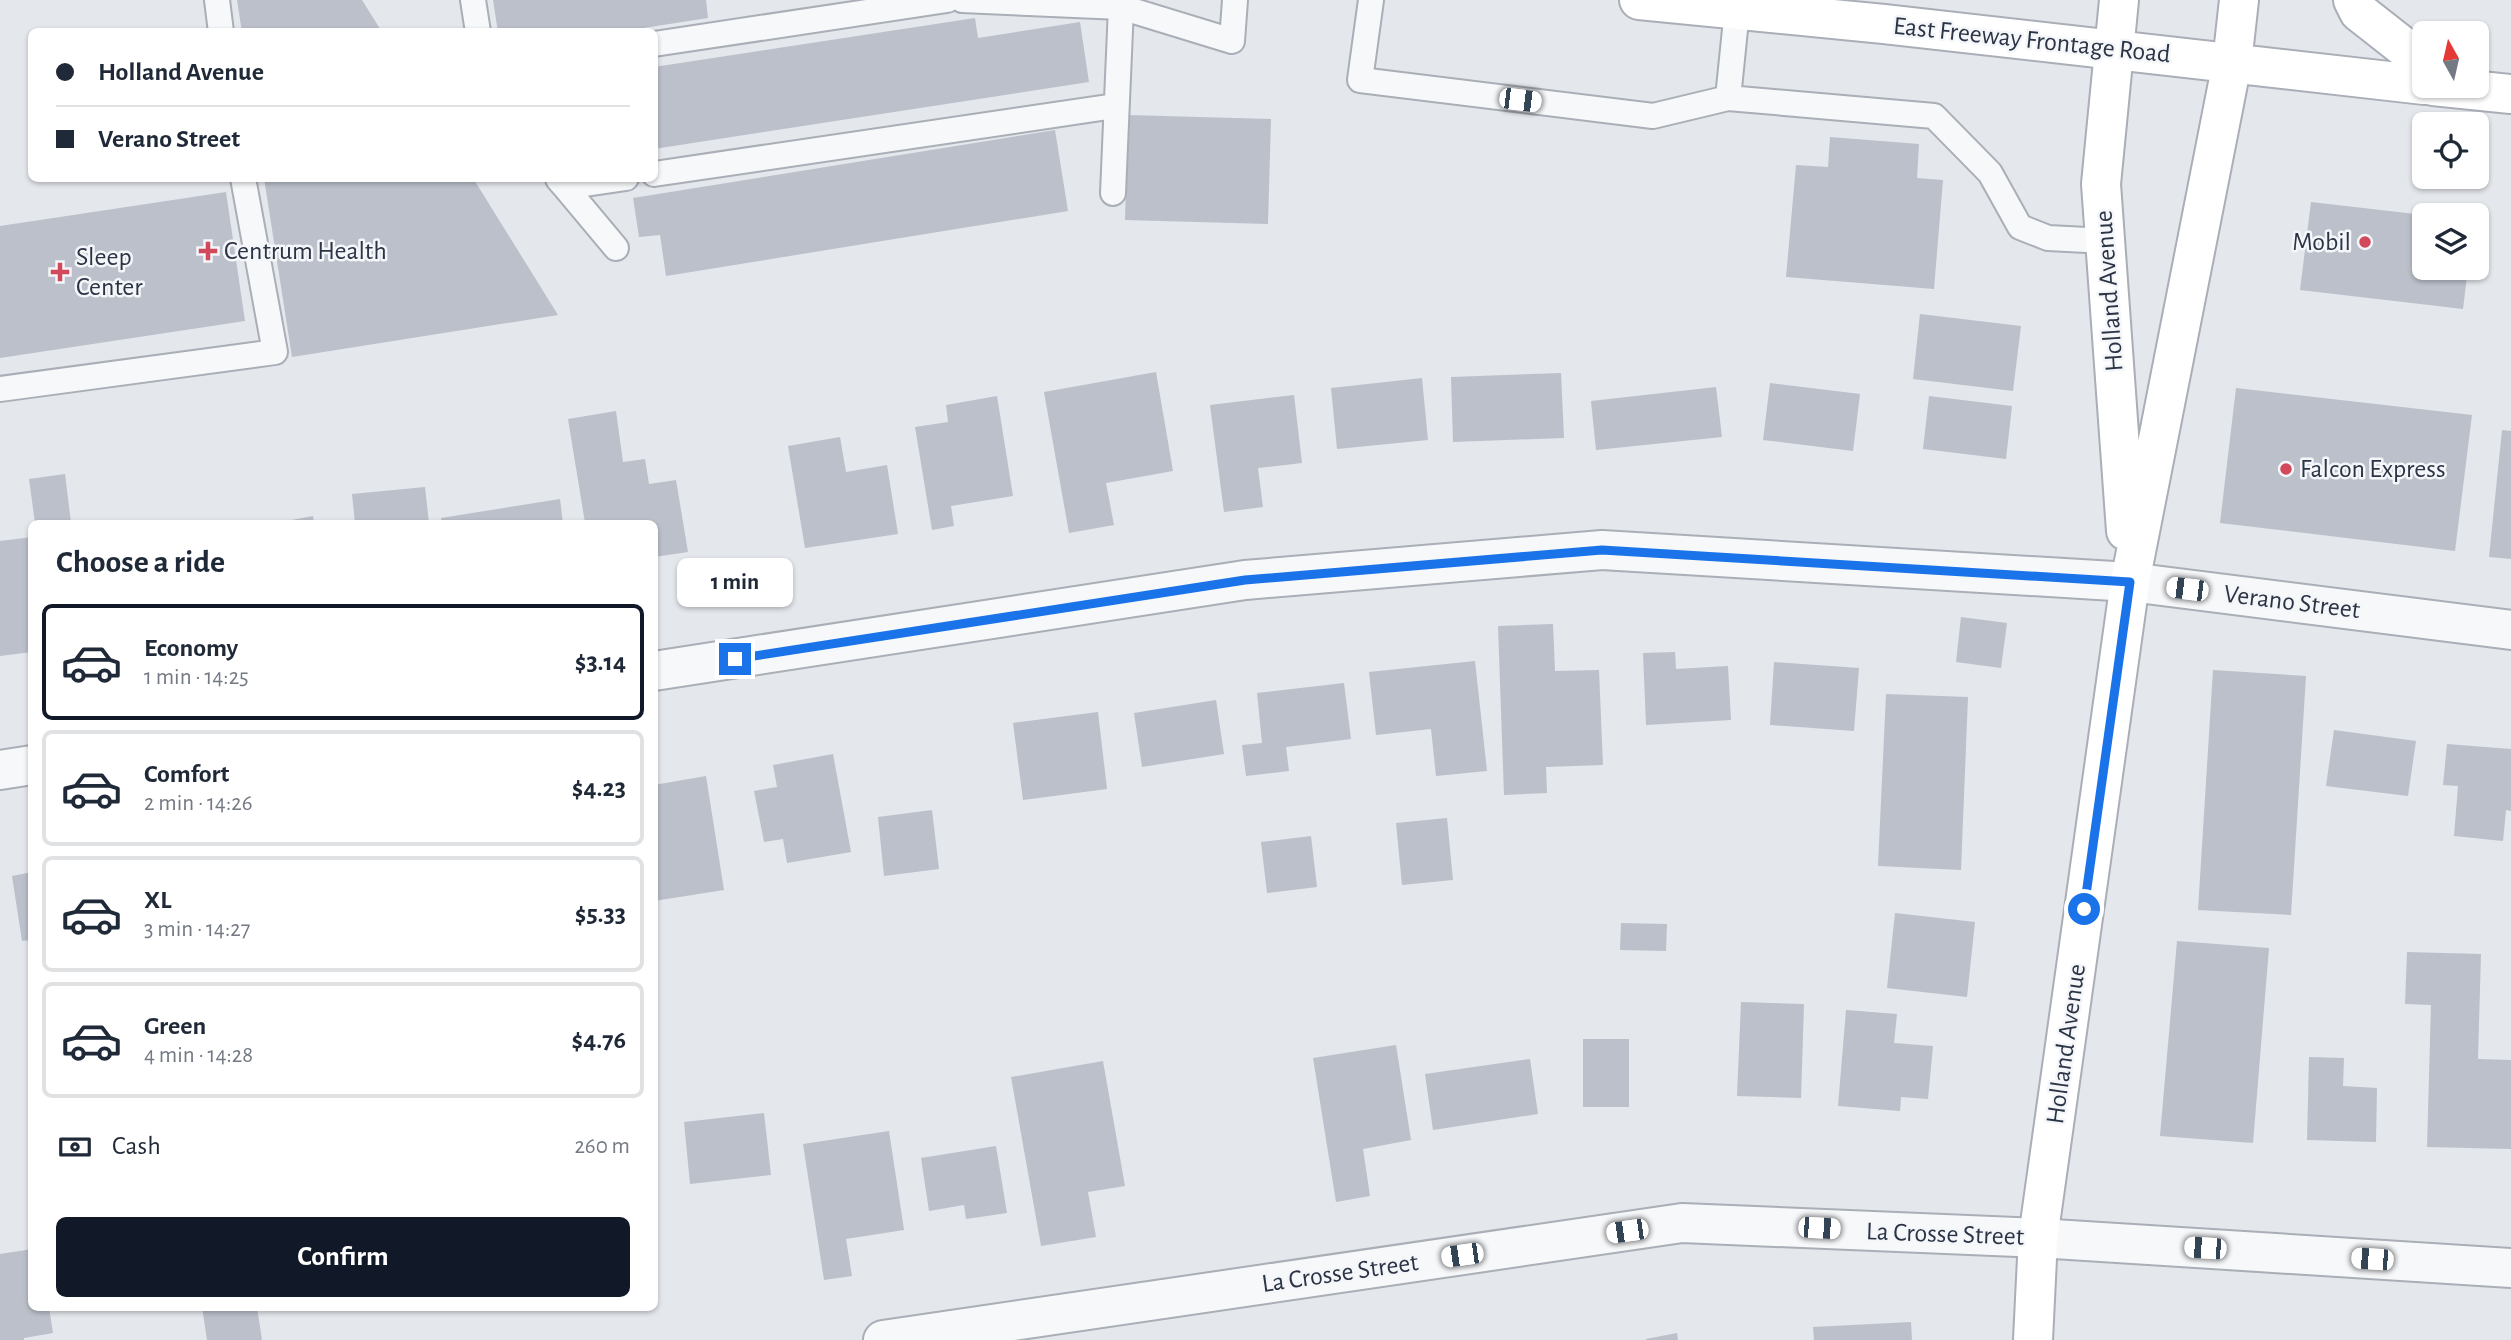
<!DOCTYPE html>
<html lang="en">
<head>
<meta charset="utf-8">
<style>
  :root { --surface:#fff; --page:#f6f6f7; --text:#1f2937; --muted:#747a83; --line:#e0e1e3; --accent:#111827 }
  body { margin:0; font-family:"Alegreya Sans",sans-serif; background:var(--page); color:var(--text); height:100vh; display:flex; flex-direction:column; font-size:26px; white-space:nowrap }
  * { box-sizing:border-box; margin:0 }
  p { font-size:23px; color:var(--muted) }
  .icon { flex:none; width:38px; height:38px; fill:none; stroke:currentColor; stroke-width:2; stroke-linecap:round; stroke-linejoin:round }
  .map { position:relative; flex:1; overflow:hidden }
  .panel { position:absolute; left:28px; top:520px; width:630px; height:791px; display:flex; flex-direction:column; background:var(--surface); border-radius:10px; box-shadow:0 2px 5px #0004 }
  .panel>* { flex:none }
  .hud { position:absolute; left:28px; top:28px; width:630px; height:154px; border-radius:10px; box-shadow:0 2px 5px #0004; display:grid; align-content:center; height:154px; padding:0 28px; background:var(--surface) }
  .needle { width:46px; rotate:352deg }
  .fabs { position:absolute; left:2412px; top:21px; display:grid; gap:14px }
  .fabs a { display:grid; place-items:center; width:77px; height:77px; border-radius:10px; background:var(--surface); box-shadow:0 2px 5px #0004; font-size:35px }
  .end { position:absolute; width:32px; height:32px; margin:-16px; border:9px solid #1a73e8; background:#fff; box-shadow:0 0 0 4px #fff }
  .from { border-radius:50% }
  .bubble { position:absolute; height:49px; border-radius:10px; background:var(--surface); box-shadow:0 2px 5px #0004; font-size:23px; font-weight:700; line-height:49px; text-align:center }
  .car { position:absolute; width:21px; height:42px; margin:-21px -10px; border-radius:9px; box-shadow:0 0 5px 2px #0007; background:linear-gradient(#fff 24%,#345 0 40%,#fff 0 76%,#345 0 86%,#fff 0) }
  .hud b { display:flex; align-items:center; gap:24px; height:66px; font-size:26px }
  .hud b+b { border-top:2px solid var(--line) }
  .hud i { width:18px; height:18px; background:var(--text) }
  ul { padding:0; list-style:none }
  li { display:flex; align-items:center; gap:21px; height:116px; margin:0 14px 10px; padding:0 14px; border:4px solid var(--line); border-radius:10px }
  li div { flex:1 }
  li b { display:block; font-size:26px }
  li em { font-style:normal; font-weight:700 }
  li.selected { border-color:var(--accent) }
  li>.icon { width:63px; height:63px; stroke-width:1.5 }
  h2 { padding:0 28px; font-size:32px; line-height:84px }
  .pay { display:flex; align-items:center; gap:18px; height:77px; padding:0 28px; font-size:26px }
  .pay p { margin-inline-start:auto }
  .button { display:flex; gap:14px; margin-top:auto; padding:14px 28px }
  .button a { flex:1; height:80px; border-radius:10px; background:var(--accent); color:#fff; font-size:28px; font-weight:700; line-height:80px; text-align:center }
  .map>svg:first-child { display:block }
  .building { fill:#bbc0ca }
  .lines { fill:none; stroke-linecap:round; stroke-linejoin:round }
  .service-casing { stroke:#a9aeb7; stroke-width:28 }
  .minor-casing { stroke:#a9aeb7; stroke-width:42 }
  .secondary-casing { stroke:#a9aeb7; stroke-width:42 }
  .service { stroke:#f7f8fa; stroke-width:24 }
  .minor { stroke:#f7f8fa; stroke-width:38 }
  .secondary { stroke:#fff; stroke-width:38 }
  .route { stroke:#1a73e8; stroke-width:9 }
  .poi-dot { fill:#d1495b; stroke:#f4f6f9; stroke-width:2.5 }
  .labels { text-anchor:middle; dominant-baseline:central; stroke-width:5; stroke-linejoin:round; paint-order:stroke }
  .street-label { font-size:26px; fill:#2b3445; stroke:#f4f6f9 }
  .poi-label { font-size:26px; fill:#2b3445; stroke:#f4f6f9; text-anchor:start }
</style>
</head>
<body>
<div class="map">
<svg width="2511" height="1340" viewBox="0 0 2511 1340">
  <rect width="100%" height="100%" fill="#e4e7ec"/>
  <path class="building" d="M237 0H362L382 32H242Z
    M493 0H706L708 18 618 32H498Z
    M975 18 978 38 1080 22 1089 82 654 149V67Z
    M1128 115 1271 119 1268 224 1125 220Z
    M1055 130 1068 211 666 276 660 235 639 237 633 198Z
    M1830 137 1919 144 1917 178 1943 180 1934 289 1786 277 1796 165 1828 167Z
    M264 178H473L558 315 292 357Z
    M226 192 245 321 0 358V226Z
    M2311 202 2424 215V268H2468L2463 309 2300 290Z
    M1920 314 2021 326 2013 391 1913 379Z
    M1156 372 1173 471 1106 483 1114 525 1069 533 1044 392Z
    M1561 373 1564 438 1453 442 1451 377Z
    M1422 378 1428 440 1337 449 1331 388Z
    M1770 383 1860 394 1853 451 1763 440Z
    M1716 387 1722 437 1596 450 1591 401Z
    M2236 388 2472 415 2455 551 2220 523Z
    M1294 395 1302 463 1258 468 1263 507 1224 512 1210 405Z
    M997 396 1013 496 951 506 954 526 932 530 915 427 948 422 946 405Z
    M1929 396 2012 406 2006 459 1923 449Z
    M616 411 623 462 645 459 649 484 676 480 688 552 654 557V523H585L568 419Z
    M2502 430 2511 431V559L2489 557Z
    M840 437 846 472 887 465 898 534 805 548 788 446Z
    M65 474 71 523H35L29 479Z
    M425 487 429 523H355L352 494Z
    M560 499 563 523H442L441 518Z
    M313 516 314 523H281V522Z
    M32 537V652L0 656V541Z
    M1961 617 2007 623 2001 668 1956 662Z
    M1553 624 1555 671 1599 670 1603 765 1546 767 1547 793 1504 795 1498 626Z
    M1675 652 1676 669 1728 666 1731 720 1646 725 1643 653Z
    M1475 661 1487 771 1436 776 1431 729 1376 735 1369 672Z
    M1774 662 1859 668 1854 731 1770 725Z
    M2213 670 2306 676 2291 915 2198 910Z
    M1344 683 1351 739 1286 747 1289 771 1246 776 1242 745 1262 743 1257 693Z
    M1886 694 1968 697 1961 870 1878 866Z
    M1216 700 1224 754 1142 767 1134 713Z
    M1098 712 1107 789 1023 800 1013 723Z
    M2334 730 2416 741 2408 796 2326 786Z
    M2447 744 2511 749V811L2506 810 2503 841 2454 836 2458 786 2443 785Z
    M833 754 851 852 787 863 783 839 764 842 754 791 777 787 773 765Z
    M706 776 724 890 654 901V785Z
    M932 810 939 869 884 876 878 817Z
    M1447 818 1453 880 1402 885 1396 823Z
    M1311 836 1317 887 1267 893 1261 842Z
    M32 872V940L22 941 12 876Z
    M1895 913 1975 922 1967 997 1887 988Z
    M1621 923 1667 924 1666 951 1620 950Z
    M2177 941 2269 948 2253 1143 2160 1136Z
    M2407 952 2481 954 2478 1059 2511 1060V1149L2427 1147 2431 1005 2405 1004Z
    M1741 1002 1804 1004 1801 1098 1737 1096Z
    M1846 1010 1897 1014 1894 1043 1933 1046 1928 1099 1901 1097 1900 1111 1838 1106Z
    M1583 1039H1629V1107H1583Z
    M1396 1045 1411 1140 1363 1149 1370 1196 1336 1202 1313 1058Z
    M2309 1057 2344 1058 2343 1086 2377 1088 2376 1142 2307 1140Z
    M1530 1059 1538 1114 1433 1130 1425 1074Z
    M1103 1061 1125 1186 1088 1192 1096 1237 1041 1246 1011 1077Z
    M764 1113 771 1175 690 1184 684 1122Z
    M889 1131 904 1230 846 1239 852 1276 824 1280 803 1144Z
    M996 1146 1007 1213 966 1219 964 1205 929 1211 921 1158Z
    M32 1249V1307H49L53 1333 24 1338V1340H0V1254Z
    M202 1307H257L262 1340H207Z
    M1911 1322 1912 1340H1814L1813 1327Z
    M1677 1333 1678 1340H1646V1339Z"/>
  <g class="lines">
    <defs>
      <path id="service" d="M217 0 221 32
        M473 0 478 32
        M962 0 1121 7 1232 41 1235 0
        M1371 0 1360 80 1653 116 1728 98 1934 116 1990 173 2020 227 2048 238 2106 241
        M654 44 947 0
        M1728 98 1737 10
        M654 174 1115 106
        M558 179 565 187 626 178
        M565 187 616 248
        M1113 193 1121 7
        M0 389 275 352 243 178"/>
      <path id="minor" d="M654 671 1245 580 1602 550 2130 582 2511 630
        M0 770 32 765
        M883 1340 1682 1223 2038 1238 2511 1268"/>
      <path id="secondary" d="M1639 0 1884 24 2424 85
        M2119 0 2101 184 2126 531
        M2353 0 2359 12 2424 63
        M2433 86 2511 94
        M2033 1340 2038 1238 2130 582 2232 63 2239 0"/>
    </defs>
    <use href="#service" class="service-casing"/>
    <use href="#minor" class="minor-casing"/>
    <use href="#secondary" class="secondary-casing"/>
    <use href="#service" class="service"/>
    <use href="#minor" class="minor"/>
    <use href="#secondary" class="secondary"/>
  </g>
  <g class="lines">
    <path class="route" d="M735 659 1245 580 1602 550 2130 582 2084 909"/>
  </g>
  <g class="poi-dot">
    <circle cx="2365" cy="242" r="7"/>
    <path d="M204.5 240.5h7v7h7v7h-7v7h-7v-7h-7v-7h7z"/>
    <path d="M56.5 261.5h7v7h7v7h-7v7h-7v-7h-7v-7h7z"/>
    <circle cx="2286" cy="469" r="7"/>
  </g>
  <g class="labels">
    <g class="street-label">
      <text transform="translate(2032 40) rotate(6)">East Freeway Frontage Road</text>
      <text transform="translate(2109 291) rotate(-94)">Holland Avenue</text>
      <text transform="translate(2292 602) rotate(7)">Verano Street</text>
      <text transform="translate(2066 1044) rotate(-82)">Holland Avenue</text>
      <text transform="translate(1945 1234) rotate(2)">La Crosse Street</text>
      <text transform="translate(1340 1273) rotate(-8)">La Crosse Street</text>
    </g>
    <g class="poi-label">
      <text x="2351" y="242" text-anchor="end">Mobil</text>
      <text x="224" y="251">Centrum Health</text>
      <text x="76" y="257">Sleep<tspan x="76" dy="30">Center</tspan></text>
      <text x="2300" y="469">Falcon Express</text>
    </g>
  </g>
</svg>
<div class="fabs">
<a><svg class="needle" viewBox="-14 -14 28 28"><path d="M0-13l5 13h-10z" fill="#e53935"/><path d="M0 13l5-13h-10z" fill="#747a83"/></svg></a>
<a><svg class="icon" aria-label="locate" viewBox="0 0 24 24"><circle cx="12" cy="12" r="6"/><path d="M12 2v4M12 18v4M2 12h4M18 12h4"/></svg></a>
<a><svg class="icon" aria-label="layers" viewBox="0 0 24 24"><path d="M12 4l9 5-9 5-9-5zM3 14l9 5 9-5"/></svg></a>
</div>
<i class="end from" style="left:2084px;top:909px"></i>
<i class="end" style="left:735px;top:659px"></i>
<div class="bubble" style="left:677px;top:558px;width:116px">1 min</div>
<i class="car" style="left:1520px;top:100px;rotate:97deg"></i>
<i class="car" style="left:2187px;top:589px;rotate:277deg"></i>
<i class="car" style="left:1819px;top:1228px;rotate:93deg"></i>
<i class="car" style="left:1627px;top:1231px;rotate:262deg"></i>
<i class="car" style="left:2205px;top:1248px;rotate:274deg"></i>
<i class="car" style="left:1462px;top:1255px;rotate:262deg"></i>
<i class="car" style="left:2372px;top:1259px;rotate:274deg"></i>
<div class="hud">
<b><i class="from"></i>Holland Avenue</b>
<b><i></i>Verano Street</b>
</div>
<section class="panel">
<h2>Choose a ride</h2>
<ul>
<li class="selected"><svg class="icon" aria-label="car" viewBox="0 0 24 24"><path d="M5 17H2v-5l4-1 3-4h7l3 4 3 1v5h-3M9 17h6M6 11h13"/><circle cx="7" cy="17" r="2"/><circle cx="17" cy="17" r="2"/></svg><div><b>Economy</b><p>1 min · 14:25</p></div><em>$3.14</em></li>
<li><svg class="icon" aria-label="car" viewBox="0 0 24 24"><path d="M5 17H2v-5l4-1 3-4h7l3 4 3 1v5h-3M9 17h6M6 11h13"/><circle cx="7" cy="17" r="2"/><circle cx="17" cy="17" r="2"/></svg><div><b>Comfort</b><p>2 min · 14:26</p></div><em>$4.23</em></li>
<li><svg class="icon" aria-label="car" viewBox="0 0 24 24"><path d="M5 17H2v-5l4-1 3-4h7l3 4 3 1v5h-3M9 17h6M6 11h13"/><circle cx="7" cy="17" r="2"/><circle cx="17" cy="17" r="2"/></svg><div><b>XL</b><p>3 min · 14:27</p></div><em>$5.33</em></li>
<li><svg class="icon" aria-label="car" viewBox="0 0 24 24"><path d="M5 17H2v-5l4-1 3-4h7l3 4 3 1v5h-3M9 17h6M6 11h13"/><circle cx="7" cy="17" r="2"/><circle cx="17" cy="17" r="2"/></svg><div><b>Green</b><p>4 min · 14:28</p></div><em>$4.76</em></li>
</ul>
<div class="pay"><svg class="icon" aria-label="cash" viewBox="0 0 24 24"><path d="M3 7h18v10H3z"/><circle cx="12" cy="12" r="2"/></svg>Cash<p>260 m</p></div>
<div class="button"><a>Confirm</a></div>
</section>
</div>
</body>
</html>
